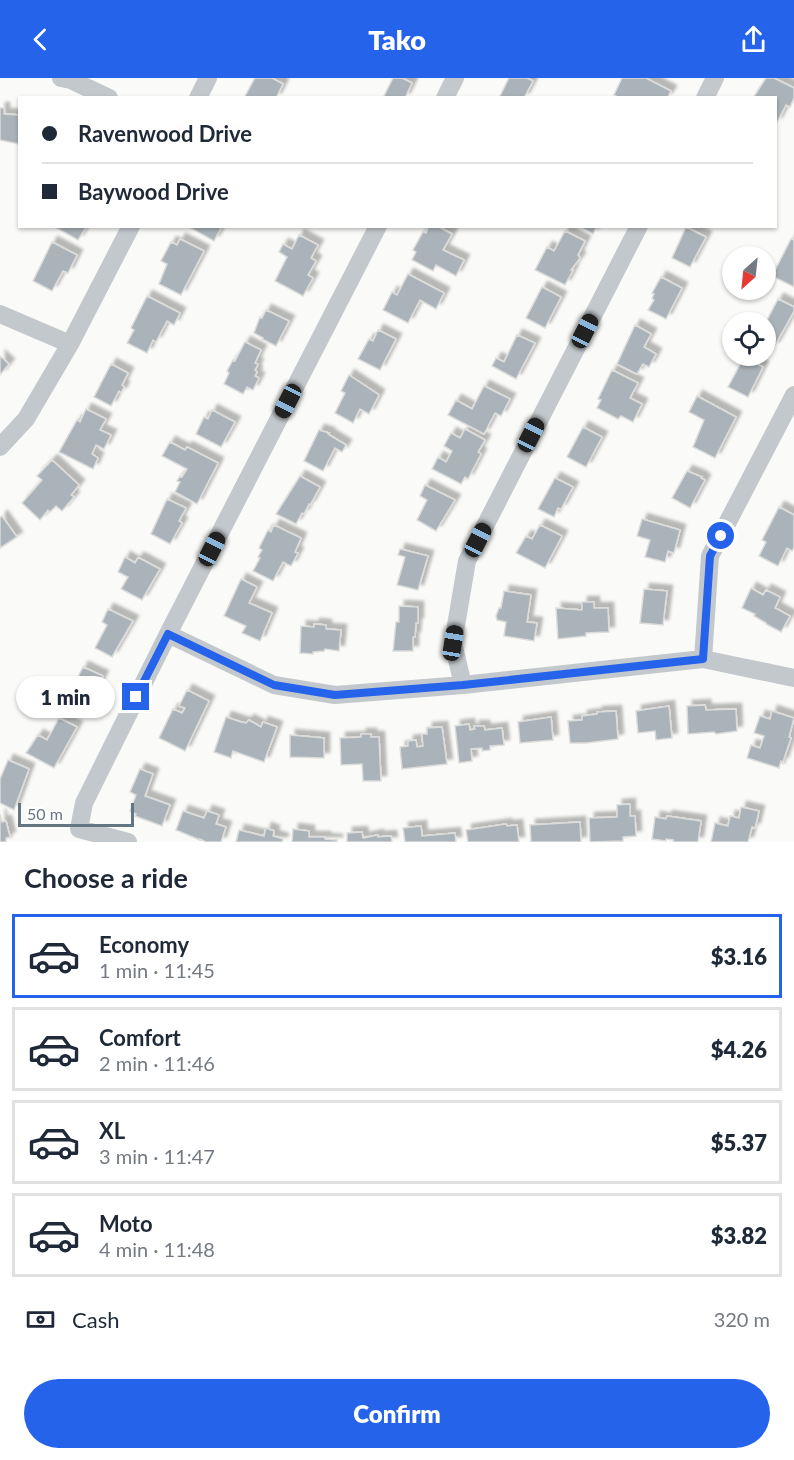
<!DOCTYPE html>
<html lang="en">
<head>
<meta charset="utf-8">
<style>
  :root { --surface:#fff; --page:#f6f6f7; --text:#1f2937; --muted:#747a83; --line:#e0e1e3; --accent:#2563eb }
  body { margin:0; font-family:Lato,sans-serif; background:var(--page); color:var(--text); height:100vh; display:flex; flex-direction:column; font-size:22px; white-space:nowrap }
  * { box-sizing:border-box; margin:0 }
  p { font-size:20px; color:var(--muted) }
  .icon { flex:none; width:33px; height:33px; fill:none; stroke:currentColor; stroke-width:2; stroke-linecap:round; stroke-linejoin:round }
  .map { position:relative; height:764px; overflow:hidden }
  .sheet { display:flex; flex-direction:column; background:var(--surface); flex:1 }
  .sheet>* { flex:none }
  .top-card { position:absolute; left:18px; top:18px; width:759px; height:132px; border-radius:0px; box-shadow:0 2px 4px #0004; display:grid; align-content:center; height:132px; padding:0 24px; background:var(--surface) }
  .needle { width:39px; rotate:207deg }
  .tools { position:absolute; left:722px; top:168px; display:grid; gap:12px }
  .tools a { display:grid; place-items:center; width:54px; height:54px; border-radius:50%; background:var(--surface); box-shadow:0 2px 4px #0004; font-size:30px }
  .scale { position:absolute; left:18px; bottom:15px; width:116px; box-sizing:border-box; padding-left:6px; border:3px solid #657683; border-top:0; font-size:16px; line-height:21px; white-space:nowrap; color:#657683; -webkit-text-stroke:4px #fff; paint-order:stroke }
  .end { position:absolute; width:27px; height:27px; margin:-14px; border:8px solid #2563eb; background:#fff; box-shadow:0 0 0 3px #fff }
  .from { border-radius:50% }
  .bubble { position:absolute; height:42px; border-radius:21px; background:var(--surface); box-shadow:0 2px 4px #0004; font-size:20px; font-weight:800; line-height:42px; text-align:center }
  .car { position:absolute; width:18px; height:36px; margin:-18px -9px; border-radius:8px; box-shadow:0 0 4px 2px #0007; background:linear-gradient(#222 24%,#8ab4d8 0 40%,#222 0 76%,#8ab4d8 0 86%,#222 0) }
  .top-card b { display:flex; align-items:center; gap:21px; height:57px; font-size:22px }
  .top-card b+b { border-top:2px solid var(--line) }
  .top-card i { width:15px; height:15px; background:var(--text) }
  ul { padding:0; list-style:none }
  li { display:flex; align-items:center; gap:18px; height:84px; margin:0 12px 9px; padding:0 12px; border:3px solid var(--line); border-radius:0px }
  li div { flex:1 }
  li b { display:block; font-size:22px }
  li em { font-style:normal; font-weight:800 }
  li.on { border-color:var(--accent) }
  li>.icon { width:54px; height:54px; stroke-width:1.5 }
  h2 { padding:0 24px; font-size:27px; line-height:72px }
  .pay { display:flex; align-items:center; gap:15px; height:66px; padding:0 24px; font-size:22px }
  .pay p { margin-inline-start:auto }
  .cta { display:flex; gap:12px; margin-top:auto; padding:12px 24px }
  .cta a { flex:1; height:69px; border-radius:36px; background:var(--accent); color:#fff; font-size:24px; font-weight:800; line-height:69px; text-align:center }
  header { display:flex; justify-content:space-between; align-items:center; height:78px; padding:0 24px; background:var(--accent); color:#fff; font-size:27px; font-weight:800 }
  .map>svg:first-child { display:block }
  .building { fill:#aab3b9; stroke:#dcdcda; stroke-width:1.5; filter:url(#shadow) }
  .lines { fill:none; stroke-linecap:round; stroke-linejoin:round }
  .minor { stroke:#c3c8cc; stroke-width:18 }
  .route { stroke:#2563eb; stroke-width:8 }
</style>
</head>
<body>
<header><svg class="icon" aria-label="back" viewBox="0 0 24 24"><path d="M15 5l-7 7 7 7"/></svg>Tako<svg class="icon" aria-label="share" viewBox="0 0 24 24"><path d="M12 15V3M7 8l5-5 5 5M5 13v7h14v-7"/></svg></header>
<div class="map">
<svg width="794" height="764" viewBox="0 0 794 764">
  <defs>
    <filter id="shadow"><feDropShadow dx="5.5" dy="-5.5" stdDeviation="1.5" flood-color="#0004"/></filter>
  </defs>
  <rect width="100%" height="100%" fill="#fafaf8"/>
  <path class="building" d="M255 0H272L283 6 276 20H244Z
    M393 0H402L412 5 405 20H383Z
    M509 0H527L533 3 524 20H499Z
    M622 0H646L671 13 667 20H619L614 17Z
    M766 0H774L794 10V20L790 29 786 27 776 46V20H753Z
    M0 30H4V36L20 37 19 66 0 62Z
    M53 148H87L78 162Z
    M187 148H218L221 150 214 163Z
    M429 148H437L452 156 443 172 464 182 456 198 436 187 433 193 412 182 416 174 413 172 423 154 426 155Z
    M578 148H597L593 156Z
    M686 149 706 159 690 189 672 180Z
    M565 153 585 163 578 177 580 180 571 192H573L565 207 535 192 547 169 554 173Z
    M299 157 318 167 311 180 316 183 308 197 313 200 303 218 275 203 287 179 279 174 283 166 292 171Z
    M180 161 204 173 181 217 159 206 167 186 161 183 171 164 177 167Z
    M791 161 794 162V209L772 198Z
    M52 164 77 177 68 195 63 193 52 213 33 203Z
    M408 196 444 215 436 231 420 222 408 245 383 232 392 214 397 217Z
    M661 199 682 210 666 241 648 232 654 222 652 220 654 216 652 215Z
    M542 209 561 219 545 250 526 240Z
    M147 218 180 235 174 247 167 243 156 264 153 262 147 275 127 265 134 252 131 250Z
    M778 221 794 229V233L774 269 765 265V246Z
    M266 232 289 243 276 268 262 261 263 260 254 255 260 239 262 240Z
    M635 247 651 256 644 269 656 276 649 289 643 286 637 296 617 286Z
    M378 252 396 261 380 292 358 281 369 261 373 263Z
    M517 257 535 265 516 301 492 288 496 280 504 284Z
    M245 264 261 272 255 285 258 286 255 292 257 294 255 298 259 300 253 312 247 309 243 316 224 306 229 295 227 293 233 282 235 283Z
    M0 278 9 286 0 297Z
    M744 279 763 289 748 319 728 309Z
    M111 286 128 295 122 307 124 309 121 315 119 313 111 328 94 319Z
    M612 292 638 305 630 320 642 326 633 344 621 338 618 341 597 330 601 322 598 321Z
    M349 297 379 317 369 336 360 331 353 345 335 335 345 315 341 313Z
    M484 308 510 321 501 338 495 335 484 356 448 337 456 322 472 331Z
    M697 318 736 339 715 380 693 369 704 342 689 334Z
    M86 331 106 341 100 352 111 357 104 371 96 367 92 376 98 380 93 391 59 374 77 342 80 344Z
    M212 332 235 344 221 369 196 356 204 339 208 341Z
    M583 349 602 359 586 389 567 379Z
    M465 351 485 362 478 374 481 376 468 401 465 399 461 406 432 391 438 379 446 384 452 373 444 368 451 355 460 360Z
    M319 352 329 355 328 356 346 367 342 374 335 370 323 393 304 383Z
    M170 364 185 372 187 369 218 385 197 426 175 414 180 404 177 403 180 398 182 399 187 391 162 378Z
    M52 382 79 407 71 417 74 419 62 433 56 428 50 434 48 432 40 442 22 425 42 402 37 398Z
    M687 393 702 399 701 400 705 402 690 430 672 420Z
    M300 398 320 409 310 427 309 426 304 436 302 435 296 446 276 436Z
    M555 400 573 409 561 431 558 430 554 439 538 431Z
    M425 407 455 422 436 453 417 442 427 422 420 418Z
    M167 421 186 430 179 443 182 445 170 466 151 456Z
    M779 429 794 437V470L792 473 787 470 778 488 759 478 766 464 762 462Z
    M2 438 17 459 0 470V440Z
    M642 441 680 452 674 475 668 473 665 484 645 479 650 462 637 458Z
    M274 447 301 460 295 474 298 475 291 488 283 484 273 503 253 493 260 480 258 479 262 472 259 470 268 452 271 454Z
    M540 447 562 458 545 490 516 475 526 458 532 461Z
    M400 471 428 478 418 512 397 507 405 479 398 477Z
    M125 479 135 485 138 480 141 481 160 491 142 522 121 511 128 499 118 494Z
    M241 501 257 509 249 525 272 535 260 563 242 555 246 548 224 538Z
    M751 510 763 517 766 512 780 519 775 530 790 538 781 554 766 546V545L754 538 755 536 742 530Z
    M644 511 667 513 663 547 640 545Z
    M504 513 531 517 527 544 537 545 534 563 504 558 506 544 497 542 496 538 499 530H501Z
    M582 524H594V530H608L609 554 586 555V558L558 561 556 530 582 532Z
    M399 528 418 529V545H416L415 559H413V573H393L396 544H399Z
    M108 531 133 543 112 579 95 570 107 547 102 544Z
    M314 546 326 547V551L341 552 339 573 325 571 324 573 313 574V576L300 575 301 548 314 549Z
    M83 589 103 598 87 629 68 619Z
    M187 612 209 623 185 673 159 660 173 631 182 635 185 630 179 628Z
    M705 627 706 632 736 631 737 653 716 656 714 654 688 656 687 628Z
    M669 628 672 660 656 662 655 653 638 655 636 633Z
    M616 633 618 661 586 665H570L568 643 582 642V638L597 636V634Z
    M772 633 794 640 789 659 791 660 783 684 781 683 779 690 747 680 751 667 760 670 764 658 754 655 760 638 770 641Z
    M226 639 241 644 246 645 249 642 261 649 263 644 277 649 264 684 233 673 231 680 214 674Z
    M551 639 553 662 520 665 518 644Z
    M59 640 77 649 54 690 26 675 38 657 47 662Z
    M469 646 470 652 475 651 474 648H484L485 652 502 650 504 667 490 668V672L482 673V670L471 671 472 683 459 685 455 648Z
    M442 649 447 686 402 691 400 669 408 668V663L416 662 417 669 423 668 422 656H427V650Z
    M361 656H371V659H379L381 703H363L362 686 341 687 340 660 361 659Z
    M290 657 324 660V680L290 679Z
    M8 682 29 691 14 732 0 725V701Z
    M140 691 153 696 145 718 170 727 162 748 135 738 136 736 130 733 136 717 130 714Z
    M630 726V738H635L636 758 623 759V763L590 764 589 740 617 739V727Z
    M741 729 759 733 755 750 752 749 748 764H711L715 745 728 748 730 738 739 740Z
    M183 733 204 740 207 733 219 737 216 746 226 749 221 764H206L200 761V762L176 752Z
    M0 736 2 744 6 743 10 759 6 760V764H0Z
    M667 738 701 743 698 764H674L673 762 666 761V763L652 761 655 739 666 741Z
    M580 744 581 764H531L530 747Z
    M506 746 507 748 517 747 519 764H468L466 752Z
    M421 748 422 758 455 755 456 764H405L403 750Z
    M266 750 274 753 273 758 283 761 282 764H236L239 752 264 758Z
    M293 751 309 753V759H325V761L337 762V764H292Z
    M362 754 363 760 378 757V759L391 758 392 764H347V755Z"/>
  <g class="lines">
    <path class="minor" d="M61 0 71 2 109 20
      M198 20 208 0
      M445 20 455 0
      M705 20 715 0
      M0 236 70 266
      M0 369 26 341 70 266 131 148
      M168 556 274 607 335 617 463 607 703 581 794 600
      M703 581 710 478 794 317
      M463 607 453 565 467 483 639 148
      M128 764 79 751 84 725 168 556 378 148"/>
  </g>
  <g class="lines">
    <path class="route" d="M136 619 168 556 274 607 335 617 463 607 703 581 710 478 721 458"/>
  </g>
</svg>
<div class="tools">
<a><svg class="needle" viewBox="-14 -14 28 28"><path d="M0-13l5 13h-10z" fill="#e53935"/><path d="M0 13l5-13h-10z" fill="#747a83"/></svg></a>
<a><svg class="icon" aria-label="locate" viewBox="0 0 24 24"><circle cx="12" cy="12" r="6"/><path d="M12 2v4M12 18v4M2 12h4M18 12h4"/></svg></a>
</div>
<div class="scale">50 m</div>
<i class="end from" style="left:721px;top:458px"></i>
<i class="end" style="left:136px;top:619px"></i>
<div class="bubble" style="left:16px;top:598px;width:99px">1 min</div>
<i class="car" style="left:585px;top:253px;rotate:27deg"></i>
<i class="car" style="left:288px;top:323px;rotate:207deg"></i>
<i class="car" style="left:531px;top:357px;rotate:27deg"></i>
<i class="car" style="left:478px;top:462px;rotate:27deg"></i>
<i class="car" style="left:212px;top:471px;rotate:27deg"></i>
<i class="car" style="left:453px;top:565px;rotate:9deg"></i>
<div class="top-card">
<b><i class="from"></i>Ravenwood Drive</b>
<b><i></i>Baywood Drive</b>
</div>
</div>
<section class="sheet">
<h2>Choose a ride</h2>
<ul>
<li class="on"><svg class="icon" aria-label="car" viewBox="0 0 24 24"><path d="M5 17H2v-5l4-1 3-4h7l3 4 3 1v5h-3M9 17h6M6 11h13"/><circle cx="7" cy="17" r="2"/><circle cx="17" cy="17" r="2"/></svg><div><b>Economy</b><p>1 min · 11:45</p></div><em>$3.16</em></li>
<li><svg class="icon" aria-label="car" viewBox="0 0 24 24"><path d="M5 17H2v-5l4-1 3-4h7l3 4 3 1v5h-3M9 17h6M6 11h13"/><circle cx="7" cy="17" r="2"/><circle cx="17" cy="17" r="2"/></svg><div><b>Comfort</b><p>2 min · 11:46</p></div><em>$4.26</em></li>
<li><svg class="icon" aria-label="car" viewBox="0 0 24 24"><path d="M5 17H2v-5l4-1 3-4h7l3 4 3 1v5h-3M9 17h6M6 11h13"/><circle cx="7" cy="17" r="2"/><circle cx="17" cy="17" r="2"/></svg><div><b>XL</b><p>3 min · 11:47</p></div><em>$5.37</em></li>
<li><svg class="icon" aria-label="car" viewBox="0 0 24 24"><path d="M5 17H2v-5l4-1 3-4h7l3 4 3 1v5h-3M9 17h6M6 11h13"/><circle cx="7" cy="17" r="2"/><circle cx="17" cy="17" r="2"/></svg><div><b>Moto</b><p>4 min · 11:48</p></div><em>$3.82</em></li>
</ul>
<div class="pay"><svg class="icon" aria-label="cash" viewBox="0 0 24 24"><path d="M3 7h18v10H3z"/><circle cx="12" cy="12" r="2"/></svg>Cash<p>320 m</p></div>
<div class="cta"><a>Confirm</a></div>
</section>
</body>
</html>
